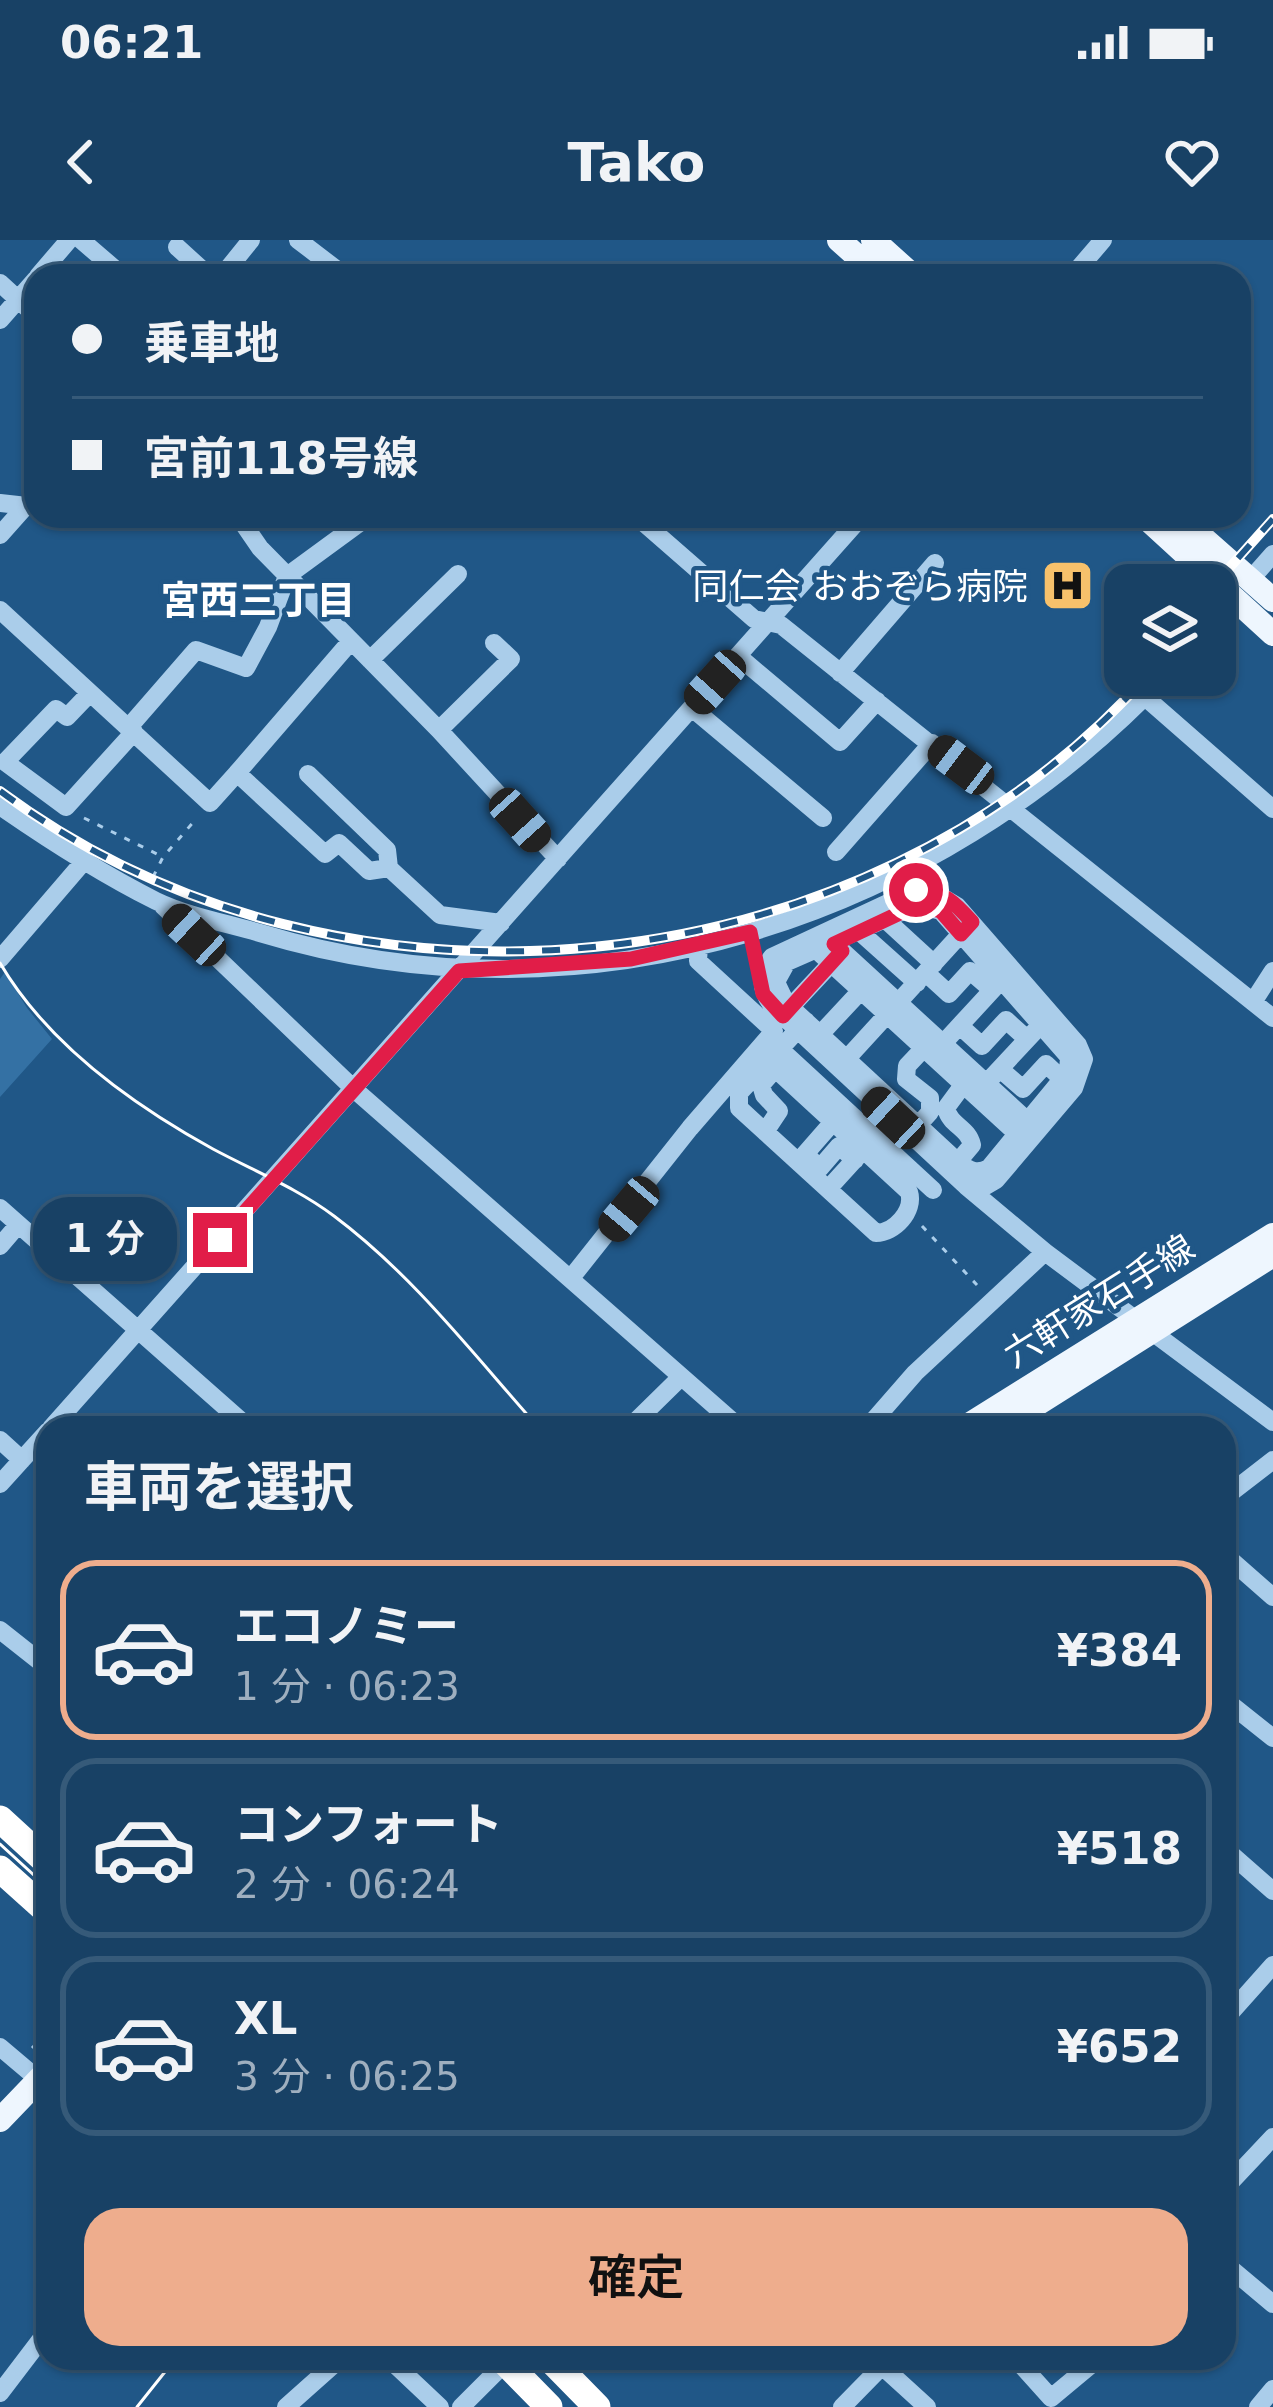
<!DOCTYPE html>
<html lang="ja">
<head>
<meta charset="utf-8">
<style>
  :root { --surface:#184165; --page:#21486b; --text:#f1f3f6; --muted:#9fafbf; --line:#365a79; --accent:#eead8d }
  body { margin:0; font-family:"DejaVu Sans","Noto Sans JP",sans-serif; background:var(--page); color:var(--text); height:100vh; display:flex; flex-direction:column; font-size:45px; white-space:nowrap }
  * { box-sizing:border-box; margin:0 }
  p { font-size:39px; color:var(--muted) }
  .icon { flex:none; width:66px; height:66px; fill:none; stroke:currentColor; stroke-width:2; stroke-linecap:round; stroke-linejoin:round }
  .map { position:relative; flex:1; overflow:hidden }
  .details { position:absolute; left:36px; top:1176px; width:1200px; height:954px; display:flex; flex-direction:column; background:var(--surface); border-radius:36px; box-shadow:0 3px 9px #0004,0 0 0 3px var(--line) }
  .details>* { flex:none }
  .hud { position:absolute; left:24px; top:24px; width:1227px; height:264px; border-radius:36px; box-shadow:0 3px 9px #0004,0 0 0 3px var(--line); display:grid; align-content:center; height:264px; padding:0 48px; background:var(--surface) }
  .tools { position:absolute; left:1104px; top:324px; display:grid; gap:24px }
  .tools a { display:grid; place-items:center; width:132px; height:132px; border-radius:24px; background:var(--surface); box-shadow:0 3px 9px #0004,0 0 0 3px var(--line); font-size:60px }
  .end { position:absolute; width:54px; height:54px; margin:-27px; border:15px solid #e11d48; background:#fff; box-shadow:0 0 0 6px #fff }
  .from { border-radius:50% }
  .bubble { position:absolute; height:84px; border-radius:36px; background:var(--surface); box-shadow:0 3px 9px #0004,0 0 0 3px var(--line); font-size:39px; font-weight:600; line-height:84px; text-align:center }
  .car { position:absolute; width:36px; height:72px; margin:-36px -18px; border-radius:15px; box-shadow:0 0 9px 3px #0007; background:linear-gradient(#222 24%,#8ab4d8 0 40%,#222 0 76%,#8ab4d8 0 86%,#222 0) }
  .hud b { display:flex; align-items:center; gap:42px; height:114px; font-size:45px }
  .hud b+b { border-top:3px solid var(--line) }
  .hud i { width:30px; height:30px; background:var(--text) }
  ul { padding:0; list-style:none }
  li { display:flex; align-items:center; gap:36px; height:180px; margin:0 24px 18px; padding:0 24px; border:6px solid var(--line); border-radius:36px }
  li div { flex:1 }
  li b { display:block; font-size:45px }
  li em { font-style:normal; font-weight:600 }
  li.on { border-color:var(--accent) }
  li>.icon { width:108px; height:108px; stroke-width:1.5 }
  h2 { padding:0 48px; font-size:54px; line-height:144px }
  .button { display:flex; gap:24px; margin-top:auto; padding:24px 48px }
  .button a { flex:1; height:138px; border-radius:36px; background:var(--accent); color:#111; font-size:48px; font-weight:600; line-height:138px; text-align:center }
  .status { display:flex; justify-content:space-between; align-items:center; height:84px; padding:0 60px; background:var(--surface); direction:ltr }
  .status svg { height:33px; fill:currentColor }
  header { display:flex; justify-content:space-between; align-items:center; height:156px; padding:0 48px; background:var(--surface); font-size:54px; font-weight:600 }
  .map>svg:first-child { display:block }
  .green { fill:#3471a4 }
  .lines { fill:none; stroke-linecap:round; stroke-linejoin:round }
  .path { stroke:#aacdea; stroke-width:3; stroke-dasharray:6 9; stroke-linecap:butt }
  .minor { stroke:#aacdea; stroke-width:18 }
  .major { stroke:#eef6fe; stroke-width:24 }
  .highway { stroke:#fff; stroke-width:27 }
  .tram { stroke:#fff; stroke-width:3 }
  .rail-casing { stroke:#fff; stroke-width:10 }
  .rail { stroke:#205787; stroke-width:6; stroke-dasharray:18; stroke-linecap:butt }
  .route { stroke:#e11d48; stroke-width:15 }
  .labels { text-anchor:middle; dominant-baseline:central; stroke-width:9; stroke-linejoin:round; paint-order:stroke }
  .poi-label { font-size:36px; fill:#fff; stroke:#205787; text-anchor:end }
  .street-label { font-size:36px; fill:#fff; stroke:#205787 }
  .neighbourhood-label { font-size:39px; font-weight:bold; fill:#fff; stroke:#205787 }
</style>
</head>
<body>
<div class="status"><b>06:21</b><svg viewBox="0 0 49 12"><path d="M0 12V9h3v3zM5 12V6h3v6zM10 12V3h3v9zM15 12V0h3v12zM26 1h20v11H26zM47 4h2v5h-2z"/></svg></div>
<header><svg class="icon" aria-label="back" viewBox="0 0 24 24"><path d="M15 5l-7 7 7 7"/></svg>Tako<svg class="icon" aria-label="heart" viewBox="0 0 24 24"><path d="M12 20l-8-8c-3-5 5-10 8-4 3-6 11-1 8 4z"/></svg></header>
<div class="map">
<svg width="1273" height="2167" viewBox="0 0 1273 2167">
  <rect width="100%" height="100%" fill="#205787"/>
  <path class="green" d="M5 732 27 768 52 799 0 857V739Z"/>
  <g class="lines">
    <path class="path" d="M84 578 161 616
      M153 637 163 617 197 578
      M922 986 977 1045
      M32 1808 48 1792"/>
    <path class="minor" d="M81 0 123 36
      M298 0 345 36
      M177 7 209 36
      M38 36 69 0
      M222 36 251 0
      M1072 36 1103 0
      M0 43 36 76
      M0 80 36 39
      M0 263 36 267
      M238 276 260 308 439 490 558 619
      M636 276 754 379 781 385 1273 778
      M0 295 24 268
      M1250 340 1273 314
      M0 370 210 563 237 533 325 614 339 603 369 631 389 628 440 675 501 683
      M1215 383 1236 360
      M738 416 840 502 877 461
      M370 420 458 334
      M840 433 935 323
      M90 453 67 477 56 469 5 522 66 567 134 492
      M1145 457 1273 569
      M692 468 823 578
      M129 487 196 410 246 428 268 387 287 336 369 276
      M439 490 511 419 494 403
      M237 533 351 401
      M308 534 387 610 389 628
      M0 566C49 600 102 634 156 661 187 676 226 683 260 693 587 792 934 680 1166 435
      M836 612 932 503
      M917 665 941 671 1069 817 1068 832 989 928C976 935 969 930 958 922L786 763 776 742 787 722Z
      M163 666 355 850 740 1188
      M886 680 934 724
      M860 692 917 743
      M829 699 1034 887
      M810 704 1024 900
      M0 719 85 620
      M926 733 949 754 970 731 992 750
      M1253 762 1273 731
      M784 774 839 715
      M960 786 982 806 1006 780 1027 799
      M814 801 869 742
      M780 809 933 950
      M938 809 1009 732
      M768 822 739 853V868L876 993C894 993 915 971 909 952L768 822 806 781
      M841 825 968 686
      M1000 829 1023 849 1046 824 1062 839
      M981 849 1048 777
      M913 891 930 872V858L906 839 907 826 924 808
      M765 892 779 871 764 855 761 845 775 829
      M805 914 820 928 839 906 855 920
      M798 922 833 882
      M951 930 972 905C968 887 950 886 946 868L963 845
      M966 946 984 947 996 940 1074 848 1084 819 1078 805 957 666 930 650H916L772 717C759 733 760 749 772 766L966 946 1045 1012
      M828 949 869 904
      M0 968 249 1188
      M0 1006 18 985
      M571 1038 690 888 774 791 698 721 699 705
      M51 1188 862 276
      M629 1188 681 1137
      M867 1188 915 1133 1045 1012 1273 1182
      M0 1200 22 1220
      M0 1244 48 1191
      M1224 1258 1273 1220
      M1224 1314 1273 1357
      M0 1390 48 1428
      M1224 1459 1273 1498
      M1224 1608 1273 1651
      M1224 1780 1273 1725
      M0 1807 39 1840
      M1224 1949 1273 1897
      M1224 2023 1273 2064
      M388 2118 440 2167
      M1015 2118 1051 2158 1099 2118
      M882 2126 927 2167
      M0 2153 48 2090
      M286 2167 341 2118
      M461 2167 510 2118
      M842 2167 890 2118
      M1258 2167 1273 2149"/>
    <path class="major" d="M839 0 879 36
      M873 0 913 36
      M1144 276 1273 394
      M1178 276 1273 360
      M964 1188 1273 995
      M999 1188 1273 1015
      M0 1880 48 1830"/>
    <path class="highway" d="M0 1579 48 1623
      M0 1629 48 1672
      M501 2118 549 2167
      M549 2118 597 2167"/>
    <path class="tram" d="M0 723C47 803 133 865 213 909 254 931 297 948 334 976 413 1035 474 1115 539 1188
      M0 1604 48 1648
      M137 2167 176 2118"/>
    <defs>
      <path id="rail" d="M1214 345 1273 279
        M0 551C341 804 865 752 1148 435"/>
    </defs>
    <use href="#rail" class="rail-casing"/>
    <use href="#rail" class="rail"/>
  </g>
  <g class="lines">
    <path class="route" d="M220 1000 459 731 631 719 750 692 763 754 783 776 842 711 834 704 917 665 941 671 961 694 972 682C956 664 942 649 916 650"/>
  </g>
  <defs>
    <symbol id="hospital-square" viewBox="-11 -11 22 22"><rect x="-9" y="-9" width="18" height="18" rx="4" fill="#f7c16b" stroke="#205787"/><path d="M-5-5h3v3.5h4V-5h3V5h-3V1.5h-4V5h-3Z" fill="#111"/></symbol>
  </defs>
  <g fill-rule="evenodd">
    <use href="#hospital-square" x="1038" y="316" width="59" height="59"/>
  </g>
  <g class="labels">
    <g class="poi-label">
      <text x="1028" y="346">同仁会 おおぞら病院</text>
    </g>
    <g class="street-label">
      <text transform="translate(1099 1061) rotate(-32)">六軒家石手線</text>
    </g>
    <g class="neighbourhood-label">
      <text x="258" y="360">宮西三丁目</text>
    </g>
  </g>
</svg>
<div class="tools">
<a><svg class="icon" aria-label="layers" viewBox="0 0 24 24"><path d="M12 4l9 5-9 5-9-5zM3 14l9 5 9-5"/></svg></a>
</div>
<i class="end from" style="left:916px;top:650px"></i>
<i class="end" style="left:220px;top:1000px"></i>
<div class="bubble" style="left:33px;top:957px;width:144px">1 分</div>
<i class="car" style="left:715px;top:442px;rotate:222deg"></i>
<i class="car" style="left:961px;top:525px;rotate:307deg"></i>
<i class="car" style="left:520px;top:580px;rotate:138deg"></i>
<i class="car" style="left:194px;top:695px;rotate:313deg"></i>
<i class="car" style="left:893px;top:878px;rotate:313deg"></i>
<i class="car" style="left:629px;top:969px;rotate:220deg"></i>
<div class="hud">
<b><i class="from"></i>乗車地</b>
<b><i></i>宮前118号線</b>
</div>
<section class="details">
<h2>車両を選択</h2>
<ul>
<li class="on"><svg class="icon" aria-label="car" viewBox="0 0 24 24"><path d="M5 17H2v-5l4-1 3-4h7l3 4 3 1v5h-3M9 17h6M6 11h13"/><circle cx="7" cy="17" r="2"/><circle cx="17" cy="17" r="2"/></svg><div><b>エコノミー</b><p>1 分 · 06:23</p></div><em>¥384</em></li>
<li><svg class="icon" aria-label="car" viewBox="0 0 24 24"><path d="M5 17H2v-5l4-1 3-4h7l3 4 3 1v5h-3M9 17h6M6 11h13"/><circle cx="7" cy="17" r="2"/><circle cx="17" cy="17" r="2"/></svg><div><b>コンフォート</b><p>2 分 · 06:24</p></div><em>¥518</em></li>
<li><svg class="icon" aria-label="car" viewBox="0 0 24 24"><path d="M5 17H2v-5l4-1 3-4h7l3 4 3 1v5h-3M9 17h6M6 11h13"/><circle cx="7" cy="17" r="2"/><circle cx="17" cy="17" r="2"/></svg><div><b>XL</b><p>3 分 · 06:25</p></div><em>¥652</em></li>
</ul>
<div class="button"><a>確定</a></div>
</section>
</div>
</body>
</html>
